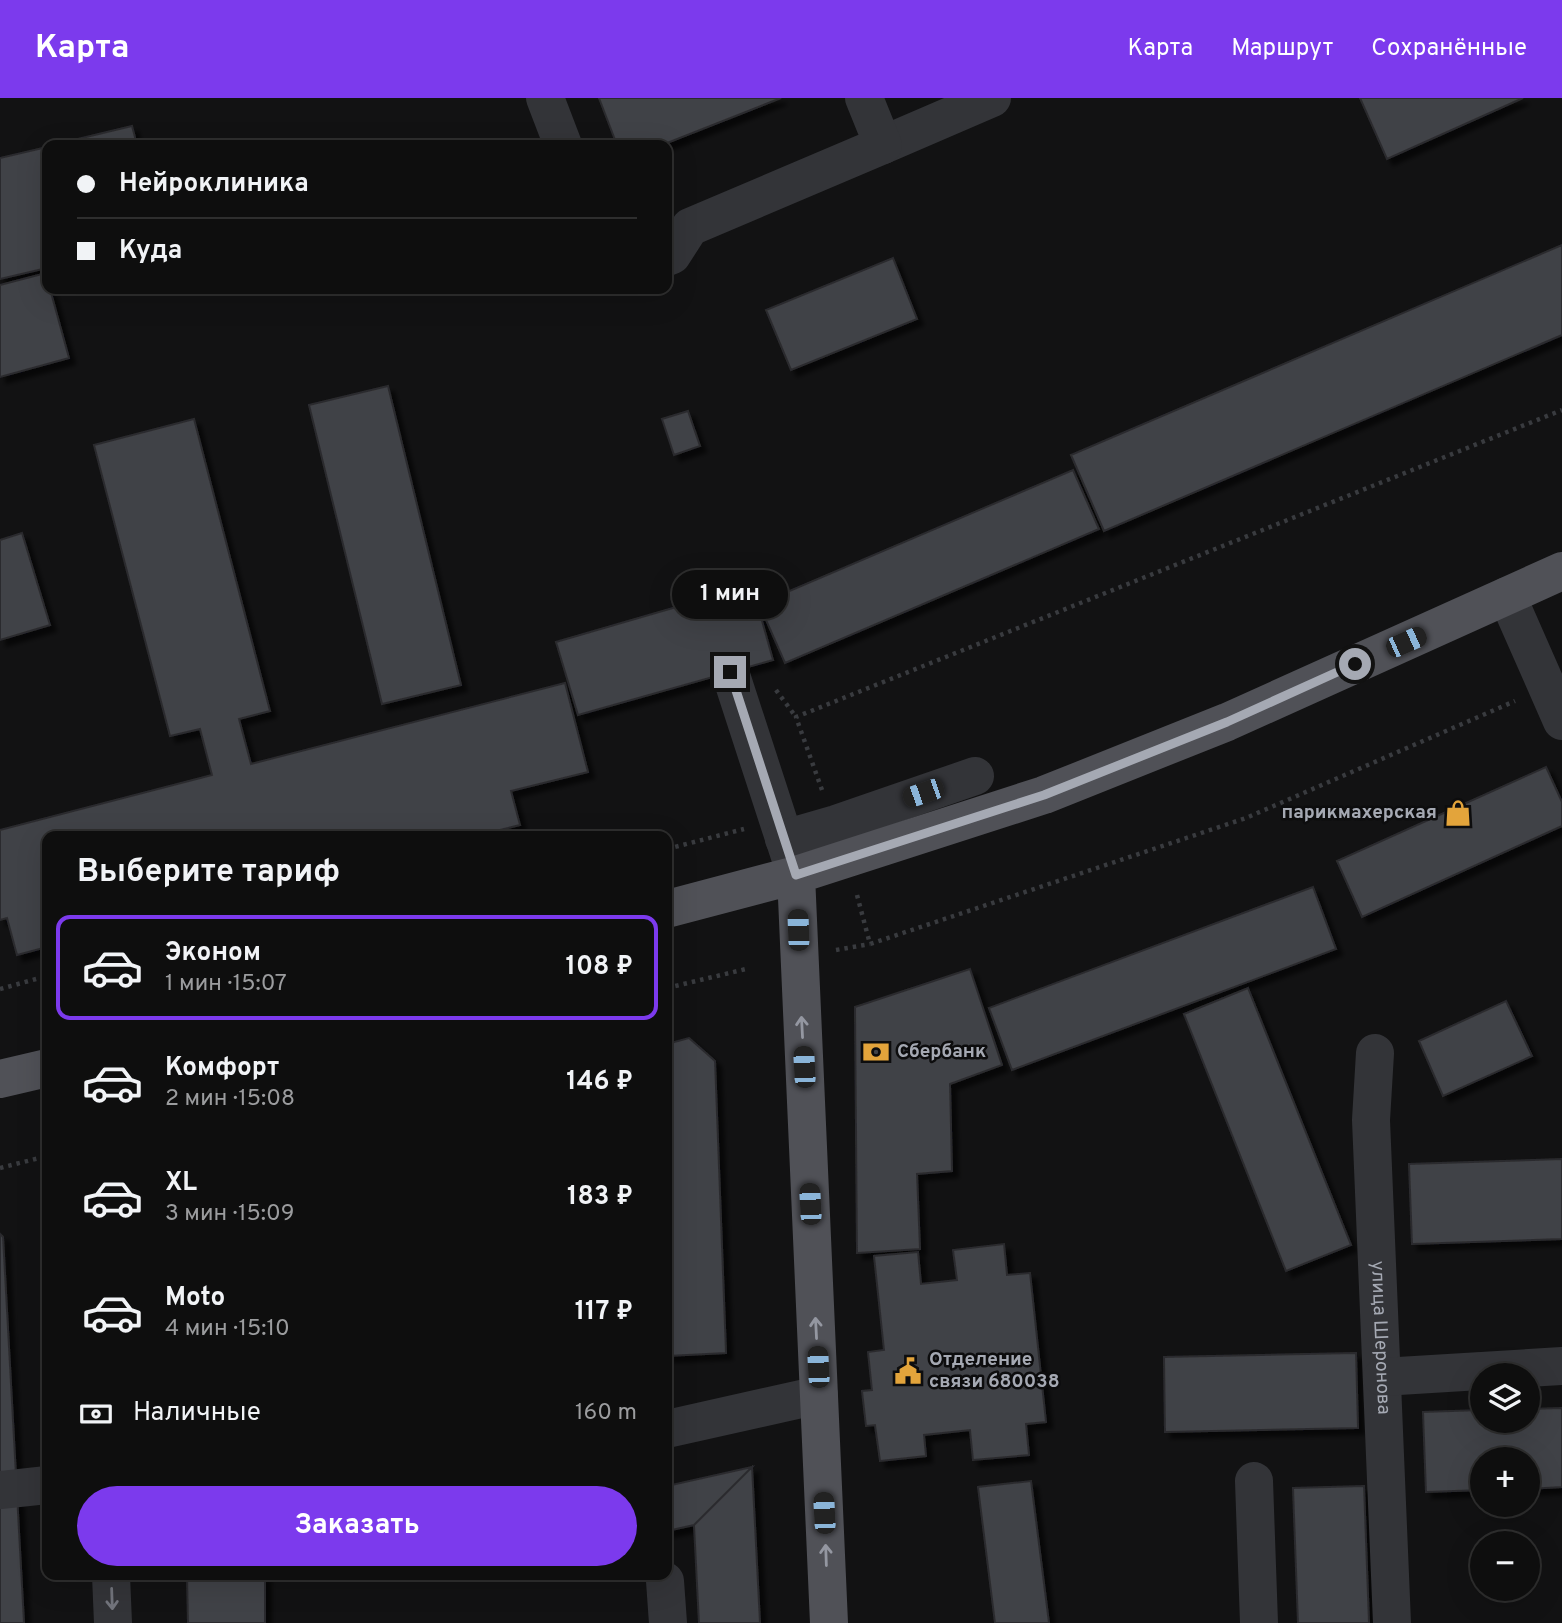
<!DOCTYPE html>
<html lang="ru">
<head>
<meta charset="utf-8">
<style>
  :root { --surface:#0e0e0e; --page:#1c1c1c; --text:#f1f3f6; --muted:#9b9c9e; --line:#2e2e2e; --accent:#7c3aed }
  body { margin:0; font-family:Overpass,sans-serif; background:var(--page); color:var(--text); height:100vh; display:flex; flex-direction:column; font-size:26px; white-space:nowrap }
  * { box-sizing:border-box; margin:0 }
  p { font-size:23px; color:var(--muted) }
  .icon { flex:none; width:38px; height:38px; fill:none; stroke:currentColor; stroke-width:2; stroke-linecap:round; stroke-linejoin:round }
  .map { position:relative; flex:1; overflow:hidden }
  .panel { position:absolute; left:42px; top:733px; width:630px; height:749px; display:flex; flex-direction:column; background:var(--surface); border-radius:14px; box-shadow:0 7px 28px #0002,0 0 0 2px var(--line) }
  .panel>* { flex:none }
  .top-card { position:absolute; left:42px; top:42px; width:630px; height:154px; border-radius:14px; box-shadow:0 7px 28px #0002,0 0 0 2px var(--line); display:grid; align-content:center; height:154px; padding:0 35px; background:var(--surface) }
  .controls { position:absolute; left:1470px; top:1265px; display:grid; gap:14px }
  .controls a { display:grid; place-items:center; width:70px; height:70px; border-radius:50%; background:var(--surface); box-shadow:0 7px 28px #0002,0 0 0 2px var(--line); font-size:35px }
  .end { position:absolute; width:32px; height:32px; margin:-16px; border:9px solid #a5a9b3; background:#111; box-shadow:0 0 0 4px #111 }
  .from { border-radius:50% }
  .bubble { position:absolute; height:49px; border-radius:24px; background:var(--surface); box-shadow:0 7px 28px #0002,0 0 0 2px var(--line); font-size:23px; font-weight:700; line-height:49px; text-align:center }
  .car { position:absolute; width:21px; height:42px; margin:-21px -10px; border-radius:9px; box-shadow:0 0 5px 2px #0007; background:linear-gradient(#222 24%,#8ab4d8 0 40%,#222 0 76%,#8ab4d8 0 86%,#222 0) }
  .top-card b { display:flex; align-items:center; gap:24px; height:66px; font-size:26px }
  .top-card b+b { border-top:2px solid var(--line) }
  .top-card i { width:18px; height:18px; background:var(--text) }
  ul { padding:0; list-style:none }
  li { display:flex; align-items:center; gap:21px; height:105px; margin:0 14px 10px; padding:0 21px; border:4px solid transparent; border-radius:14px }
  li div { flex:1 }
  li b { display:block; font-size:26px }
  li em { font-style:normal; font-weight:700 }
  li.active { border-color:var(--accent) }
  li>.icon { width:63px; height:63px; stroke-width:1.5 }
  h2 { padding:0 35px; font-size:32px; line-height:84px }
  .pay { display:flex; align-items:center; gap:18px; height:77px; padding:0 35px; font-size:26px }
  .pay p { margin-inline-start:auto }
  .primary-button { display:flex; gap:14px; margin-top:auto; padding:14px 35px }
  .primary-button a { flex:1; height:80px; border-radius:42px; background:var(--accent); color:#fff; font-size:28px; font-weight:700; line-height:80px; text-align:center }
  header { display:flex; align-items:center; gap:42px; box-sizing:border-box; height:98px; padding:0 35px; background:var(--accent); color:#fff }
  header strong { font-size:33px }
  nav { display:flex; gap:38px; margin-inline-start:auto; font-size:24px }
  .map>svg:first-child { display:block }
  .building { fill:#414246; stroke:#2c2c2f; stroke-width:2; filter:url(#shadow) }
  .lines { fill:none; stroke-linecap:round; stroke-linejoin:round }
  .path { stroke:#393b3f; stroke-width:4.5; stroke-dasharray:3.5 5; stroke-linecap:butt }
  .minor { stroke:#333438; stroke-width:38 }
  .major { stroke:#505157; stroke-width:38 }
  .oneway { stroke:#9497a1 }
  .oneway2 { stroke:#72747c }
  .route { stroke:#a5a9b3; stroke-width:9 }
  .labels { text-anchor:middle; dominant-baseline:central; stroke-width:5; stroke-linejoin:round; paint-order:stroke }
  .poi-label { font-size:19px; font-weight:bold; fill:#a5a9b3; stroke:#0d0d0e; text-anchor:start }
  .street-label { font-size:19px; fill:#a5a9b3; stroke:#0d0d0e }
</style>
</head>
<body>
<header>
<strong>Карта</strong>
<nav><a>Карта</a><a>Маршрут</a><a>Сохранённые</a></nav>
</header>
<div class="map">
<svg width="1562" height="1525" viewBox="0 0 1562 1525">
  <defs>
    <filter id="shadow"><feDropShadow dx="6" dy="6" stdDeviation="2" flood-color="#0009"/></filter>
  </defs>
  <rect width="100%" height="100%" fill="#121213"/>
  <path class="building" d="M599 0H781L662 47H617Z
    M1360 0H1523L1387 61Z
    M132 28 137 47H53Z
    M47 49V170L0 181V60Z
    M1562 147V237L1104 433 1071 357Z
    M893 160 917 221 791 272 766 212Z
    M46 175 47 191H50L69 260 0 279V187Z
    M388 288 461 587 382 606 309 307Z
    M688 313 700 348 674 357 662 321Z
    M194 321 270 613 239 621 251 666 565 585 588 674 511 693 520 727 475 738H47V849L17 857 7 820 0 822V732L212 677 200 631 170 638 94 347Z
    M1073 372 1099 431 785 565 759 506Z
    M22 435 50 527 0 542V442Z
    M752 487 773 562 578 617 556 544Z
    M1546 669 1562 704V728L1362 819 1337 763Z
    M1313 789 1336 851 1012 972 989 910Z
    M970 871 1002 967 950 986 952 1073 917 1076 920 1151 857 1155 855 909Z
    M1248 890 1351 1147 1286 1173 1184 916Z
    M1506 903 1532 958 1443 998 1419 943Z
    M689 940 715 963 726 1255 667 1258V946Z
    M1562 1061V1141L1412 1146 1409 1066Z
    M0 1136 3 1139 24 1525H0Z
    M1004 1146 1007 1177 1030 1175 1046 1324 1026 1326 1029 1357 973 1362 970 1332 924 1337 926 1358 880 1363 875 1327 866 1328 862 1293 872 1292 868 1254 884 1252 874 1158 918 1154 921 1186 957 1182 953 1152Z
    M1356 1255 1358 1330 1165 1334 1164 1259Z
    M1562 1310V1389L1528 1391V1362H1482V1392L1426 1394 1423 1314 1482 1312V1323H1528V1311Z
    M752 1369 760 1525H699L694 1427Z
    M752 1369 694 1427 667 1433V1388Z
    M1031 1383 1049 1525H995L978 1389Z
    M1364 1388 1369 1525H1298L1293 1390Z
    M187 1477H265V1525H188Z"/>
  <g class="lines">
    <path class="path" d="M776 592 796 619
      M822 692 796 619 1562 312
      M667 751 744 731
      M857 797 870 846 1246 720 1515 603
      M836 852 870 846
      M667 890 746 871
      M0 891 47 878
      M0 1070 47 1058"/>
    <g class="minor">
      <path d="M545 0 563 47"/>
      <path d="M883 47 992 0"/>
      <path d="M667 159 672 157 690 129 883 47 864 0"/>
      <path d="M1507 498 1562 623"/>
      <path d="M730 574 796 777"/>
      <path d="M784 741 836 726 975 678"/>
      <path id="s1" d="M1375 955 1371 1022 1392 1525"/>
      <path d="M1382 1279 1562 1268"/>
      <path d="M667 1331 819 1297"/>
      <path d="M1254 1383 1259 1525"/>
      <path d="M0 1392 47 1387"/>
      <path d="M111 1477 113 1525"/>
      <path d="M665 1483 668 1525"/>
    </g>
    <path class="major" d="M796 777 829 1525
      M667 811 796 777 1044 697 1227 624 1562 473
      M0 981 47 970"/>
  </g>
  <defs><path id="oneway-shaft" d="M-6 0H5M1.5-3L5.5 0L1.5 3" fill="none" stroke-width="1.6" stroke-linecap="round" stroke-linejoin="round" transform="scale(1.75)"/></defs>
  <g class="oneway">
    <use href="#oneway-shaft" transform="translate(802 929) rotate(-93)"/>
    <use href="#oneway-shaft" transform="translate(816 1230) rotate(-93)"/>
    <use href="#oneway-shaft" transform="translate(826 1457) rotate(-92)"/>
  </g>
  <use class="oneway2" href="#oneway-shaft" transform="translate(112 1501) rotate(88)"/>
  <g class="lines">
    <path class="route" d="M730 574 796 777 1044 697 1227 624 1355 566"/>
  </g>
  <defs>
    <symbol id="shop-bare" viewBox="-9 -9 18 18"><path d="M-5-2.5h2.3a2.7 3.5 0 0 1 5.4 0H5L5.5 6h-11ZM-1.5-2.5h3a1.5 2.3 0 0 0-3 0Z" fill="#e3a43b" stroke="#0d0d0e" stroke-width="2.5" paint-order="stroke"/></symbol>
    <symbol id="bank-bare" viewBox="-9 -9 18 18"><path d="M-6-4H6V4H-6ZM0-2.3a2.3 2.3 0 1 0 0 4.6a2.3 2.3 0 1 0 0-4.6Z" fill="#e3a43b" stroke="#0d0d0e" stroke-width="2.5" paint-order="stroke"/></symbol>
    <symbol id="civic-bare" viewBox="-9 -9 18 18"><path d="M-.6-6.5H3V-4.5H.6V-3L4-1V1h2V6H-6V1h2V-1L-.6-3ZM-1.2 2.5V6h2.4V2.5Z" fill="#e3a43b" stroke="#0d0d0e" stroke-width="2.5" paint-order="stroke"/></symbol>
  </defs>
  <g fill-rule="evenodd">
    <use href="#shop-bare" x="1439" y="696" width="38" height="38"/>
    <use href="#bank-bare" x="857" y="935" width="38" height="38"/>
    <use href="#civic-bare" x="889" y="1254" width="38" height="38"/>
  </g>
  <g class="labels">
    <g class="poi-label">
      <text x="1437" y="715" text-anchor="end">парикмахерская</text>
      <text x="897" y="954">Сбербанк</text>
      <text x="929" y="1262">Отделение<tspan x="929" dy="22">связи 680038</tspan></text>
    </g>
    <g class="street-label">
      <text stroke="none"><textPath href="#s1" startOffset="285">улица Шеронова</textPath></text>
    </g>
  </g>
</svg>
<div class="controls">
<a><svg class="icon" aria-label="layers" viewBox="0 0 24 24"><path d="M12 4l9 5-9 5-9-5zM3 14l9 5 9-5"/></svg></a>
<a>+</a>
<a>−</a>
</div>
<i class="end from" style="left:1355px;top:566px"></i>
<i class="end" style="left:730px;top:574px"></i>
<div class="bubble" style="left:672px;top:472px;width:116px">1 мин</div>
<i class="car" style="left:1406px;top:544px;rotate:66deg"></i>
<i class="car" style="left:923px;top:695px;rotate:251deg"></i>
<i class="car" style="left:798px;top:832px;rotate:358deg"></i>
<i class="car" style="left:804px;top:969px;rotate:357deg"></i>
<i class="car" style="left:810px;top:1106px;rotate:357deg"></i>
<i class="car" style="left:818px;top:1269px;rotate:357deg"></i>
<i class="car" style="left:824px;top:1415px;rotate:357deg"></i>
<div class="top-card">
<b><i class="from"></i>Нейроклиника</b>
<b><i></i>Куда</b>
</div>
<section class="panel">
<h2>Выберите тариф</h2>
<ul>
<li class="active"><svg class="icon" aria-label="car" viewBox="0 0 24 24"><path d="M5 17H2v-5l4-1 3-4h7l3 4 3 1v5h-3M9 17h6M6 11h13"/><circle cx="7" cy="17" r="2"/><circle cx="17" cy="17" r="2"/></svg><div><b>Эконом</b><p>1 мин · 15:07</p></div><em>108 ₽</em></li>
<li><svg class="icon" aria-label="car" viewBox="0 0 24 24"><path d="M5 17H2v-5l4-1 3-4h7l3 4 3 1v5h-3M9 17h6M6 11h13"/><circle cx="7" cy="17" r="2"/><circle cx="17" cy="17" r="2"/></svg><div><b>Комфорт</b><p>2 мин · 15:08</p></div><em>146 ₽</em></li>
<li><svg class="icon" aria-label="car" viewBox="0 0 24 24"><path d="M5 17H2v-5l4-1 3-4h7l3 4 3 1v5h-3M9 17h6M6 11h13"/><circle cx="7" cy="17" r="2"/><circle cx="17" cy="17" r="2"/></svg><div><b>XL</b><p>3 мин · 15:09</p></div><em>183 ₽</em></li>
<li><svg class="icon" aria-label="car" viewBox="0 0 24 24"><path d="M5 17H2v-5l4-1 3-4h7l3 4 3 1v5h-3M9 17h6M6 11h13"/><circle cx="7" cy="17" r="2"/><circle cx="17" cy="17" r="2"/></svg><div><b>Moto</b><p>4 мин · 15:10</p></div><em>117 ₽</em></li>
</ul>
<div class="pay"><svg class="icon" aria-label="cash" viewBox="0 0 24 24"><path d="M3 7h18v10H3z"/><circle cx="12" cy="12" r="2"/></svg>Наличные<p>160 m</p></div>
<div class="primary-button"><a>Заказать</a></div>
</section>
</div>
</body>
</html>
